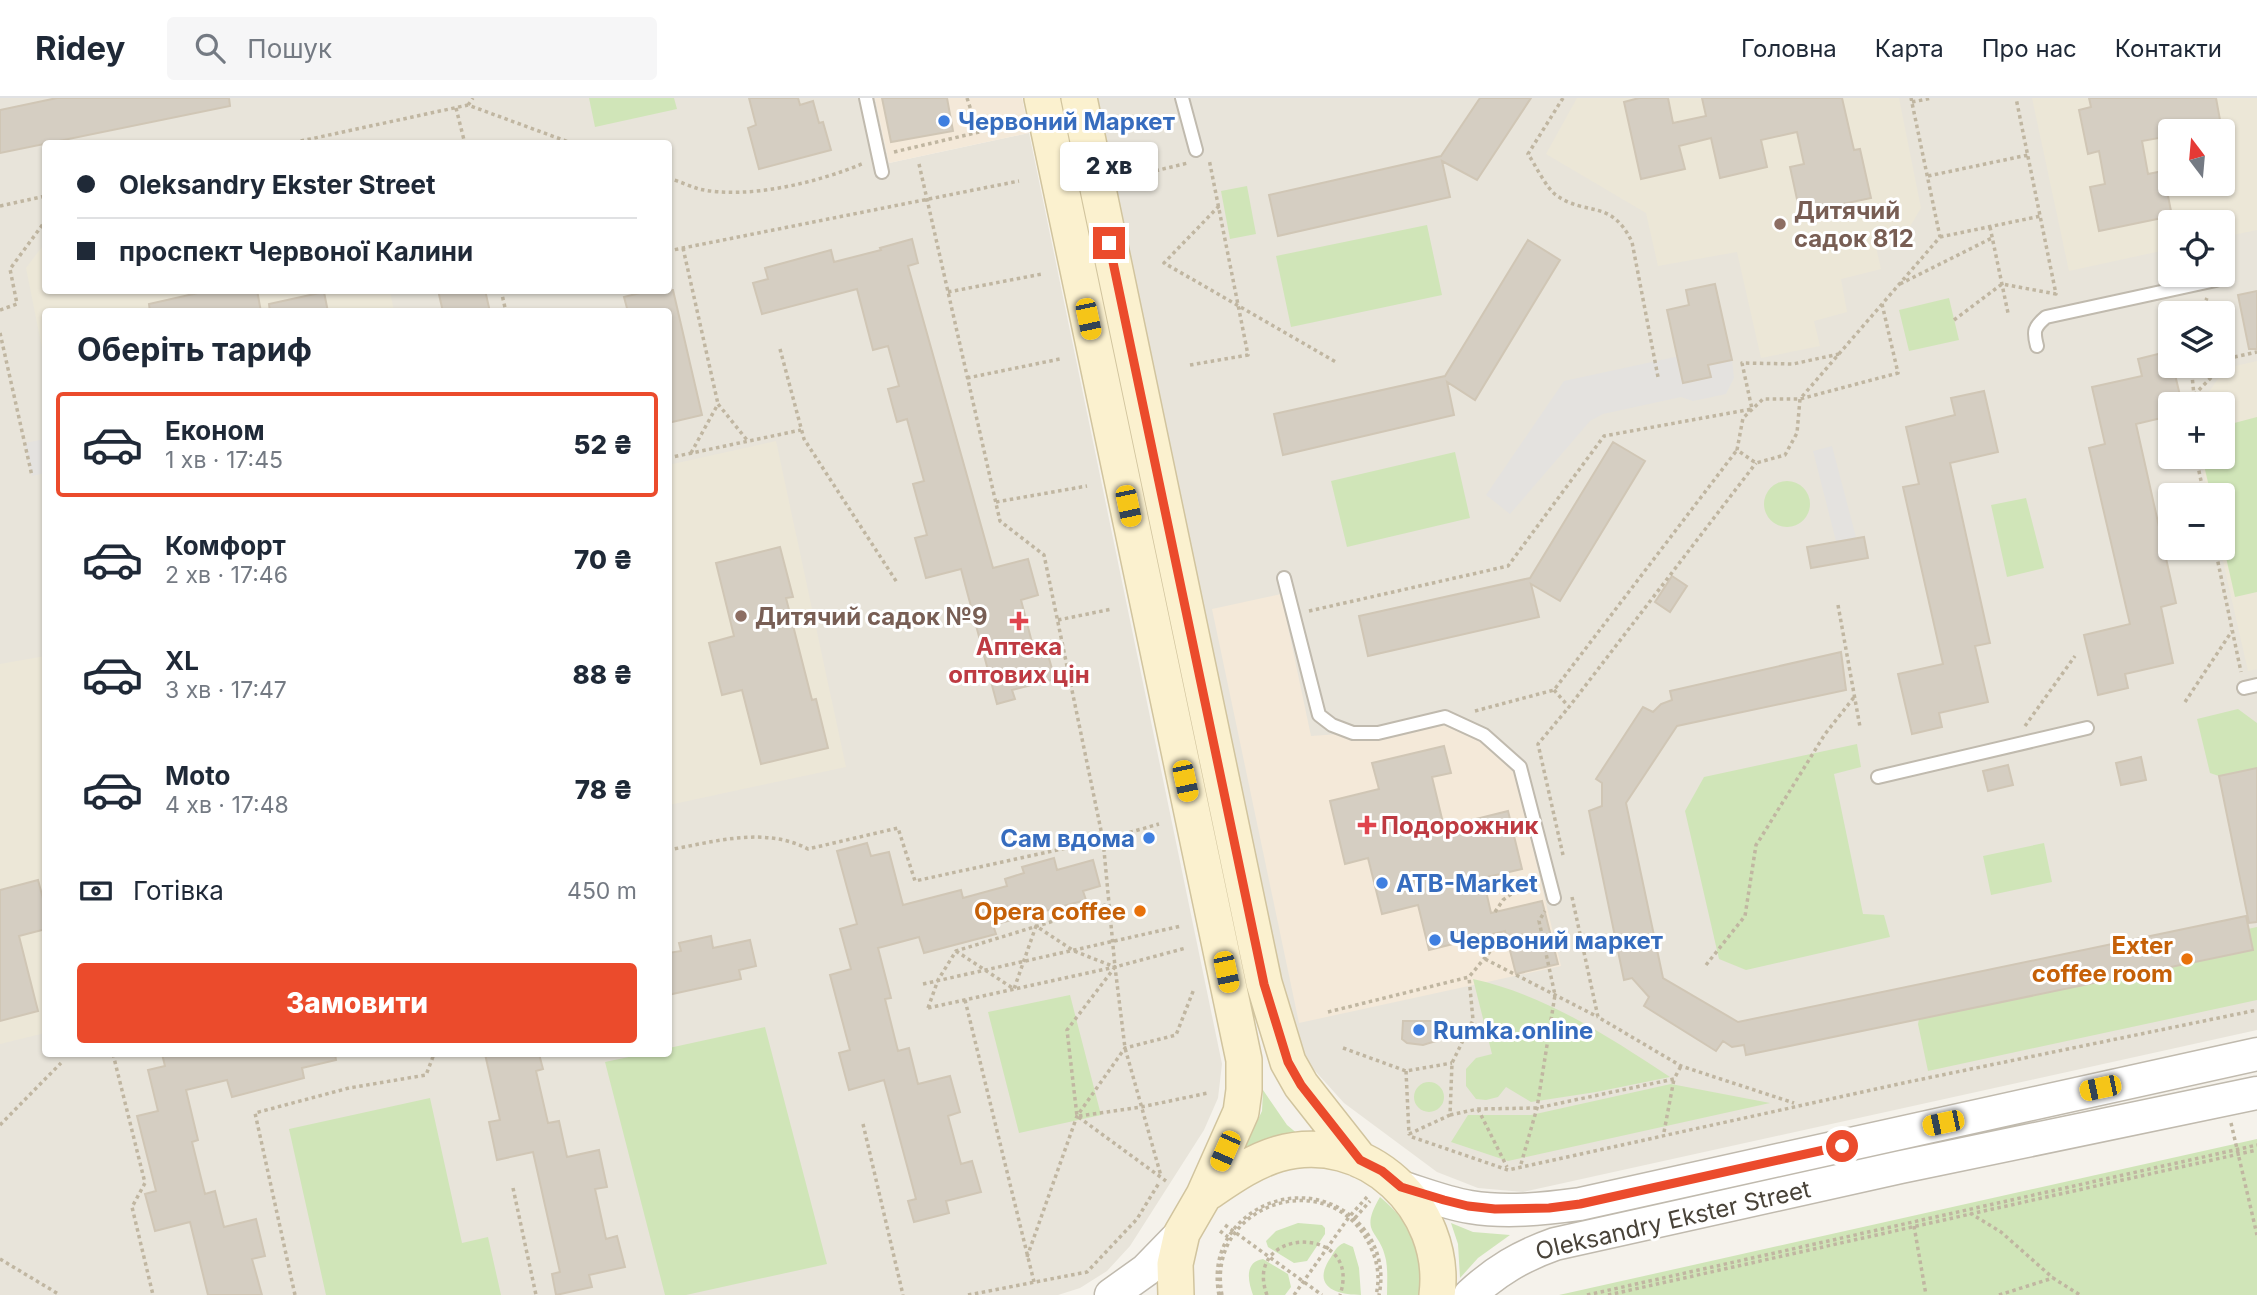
<!DOCTYPE html>
<html lang="uk">
<head>
<meta charset="utf-8">
<style>
  :root { --surface:#fff; --page:#f6f6f7; --text:#1f2937; --muted:#747a83; --line:#e0e1e3; --accent:#eb4b2c }
  body { margin:0; font-family:Inter,sans-serif; background:var(--page); color:var(--text); height:100vh; display:flex; flex-direction:column; font-size:26px; white-space:nowrap }
  * { box-sizing:border-box; margin:0 }
  p { font-size:23px; color:var(--muted) }
  .icon { flex:none; width:38px; height:38px; fill:none; stroke:currentColor; stroke-width:2; stroke-linecap:round; stroke-linejoin:round }
  .map { position:relative; flex:1; overflow:hidden }
  .panel { position:absolute; left:42px; top:210px; width:630px; height:749px; display:flex; flex-direction:column; background:var(--surface); border-radius:7px; box-shadow:0 2px 5px #0004 }
  .panel>* { flex:none }
  .top-card { position:absolute; left:42px; top:42px; width:630px; height:154px; border-radius:7px; box-shadow:0 2px 5px #0004; display:grid; align-content:center; height:154px; padding:0 35px; background:var(--surface) }
  .needle { width:46px; rotate:344deg }
  .controls { position:absolute; left:2158px; top:21px; display:grid; gap:14px }
  .controls a { display:grid; place-items:center; width:77px; height:77px; border-radius:7px; background:var(--surface); box-shadow:0 2px 5px #0004; font-size:35px }
  .end { position:absolute; width:32px; height:32px; margin:-16px; border:9px solid #eb4b2c; background:#fff; box-shadow:0 0 0 4px #fff }
  .from { border-radius:50% }
  .bubble { position:absolute; height:49px; border-radius:7px; background:var(--surface); box-shadow:0 2px 5px #0004; font-size:23px; font-weight:800; line-height:49px; text-align:center }
  .car { position:absolute; width:21px; height:42px; margin:-21px -10px; border-radius:9px; box-shadow:0 0 5px 2px #0007; background:linear-gradient(#f5c518 24%,#345 0 40%,#f5c518 0 76%,#345 0 86%,#f5c518 0) }
  .top-card b { display:flex; align-items:center; gap:24px; height:66px; font-size:26px }
  .top-card b+b { border-top:2px solid var(--line) }
  .top-card i { width:18px; height:18px; background:var(--text) }
  ul { padding:0; list-style:none }
  li { display:flex; align-items:center; gap:21px; height:105px; margin:0 14px 10px; padding:0 21px; border:4px solid transparent; border-radius:7px }
  li div { flex:1 }
  li b { display:block; font-size:26px }
  li em { font-style:normal; font-weight:800 }
  li.active { border-color:var(--accent) }
  li>.icon { width:63px; height:63px; stroke-width:1.5 }
  h2 { padding:0 35px; font-size:32px; line-height:84px }
  .pay { display:flex; align-items:center; gap:18px; height:77px; padding:0 35px; font-size:26px }
  .pay p { margin-inline-start:auto }
  .cta { display:flex; gap:14px; margin-top:auto; padding:14px 35px }
  .cta a { flex:1; height:80px; border-radius:7px; background:var(--accent); color:#fff; font-size:28px; font-weight:800; line-height:80px; text-align:center }
  header { display:flex; align-items:center; gap:42px; box-sizing:border-box; height:98px; padding:0 35px; background:var(--surface); border-bottom:2px solid var(--line) }
  header strong { font-size:33px }
  nav { display:flex; gap:38px; margin-inline-start:auto; font-size:24px }
  .search { width:490px; height:63px; background:var(--page); display:flex; align-items:center; gap:18px; box-sizing:border-box; padding:0 24px; border-radius:7px; color:var(--muted); font-size:26px }
  .map>svg:first-child { display:block }
  .residential { fill:#e8e4da; fill-rule:evenodd }
  .commercial { fill:#f4e9d9 }
  .education { fill:#ece7d7; fill-rule:evenodd }
  .green { fill:#d0e5b8 }
  .parking { fill:#e4e2df }
  .building { fill:#d5cec2; stroke:#d0c6b5; stroke-width:2 }
  .lines { fill:none; stroke-linecap:round; stroke-linejoin:round }
  .service-casing { stroke:#c0baae; stroke-width:16 }
  .tertiary-casing { stroke:#c0baae; stroke-width:35 }
  .secondary-casing { stroke:#d1c49e; stroke-width:38 }
  .path { stroke:#c0b6a1; stroke-width:3.5; stroke-dasharray:3.5 3.5; stroke-linecap:butt }
  .service { stroke:#fff; stroke-width:12 }
  .tertiary { stroke:#fff; stroke-width:32 }
  .secondary { stroke:#fbf1cf; stroke-width:35 }
  .route { stroke:#eb4b2c; stroke-width:9 }
  .shop-dot { fill:#3f7fe0; stroke:#fff; stroke-width:2.5 }
  .education-dot { fill:#8d6e63; stroke:#fff; stroke-width:2.5 }
  .health-dot { fill:#e0444e; stroke:#fff; stroke-width:2.5 }
  .food-dot { fill:#e8710a; stroke:#fff; stroke-width:2.5 }
  .labels { text-anchor:middle; dominant-baseline:central; stroke-width:6; stroke-linejoin:round; paint-order:stroke }
  .shop-label { font-size:24px; font-weight:bold; fill:#366cbe; stroke:#fff; text-anchor:start }
  .education-label { font-size:24px; font-weight:bold; fill:#785e54; stroke:#fff; text-anchor:start }
  .health-label { font-size:24px; font-weight:bold; fill:#be3a42; stroke:#fff }
  .food-label { font-size:24px; font-weight:bold; fill:#c56008; stroke:#fff; text-anchor:end }
  .street-label { font-size:24px; fill:#494339; stroke:#fff }
</style>
</head>
<body>
<header>
<strong>Ridey</strong>
<div class="search"><svg class="icon" aria-label="search" viewBox="0 0 24 24"><circle cx="10" cy="10" r="6"/><path d="M15 15l6 6"/></svg>Пошук</div>
<nav><a>Головна</a><a>Карта</a><a>Про нас</a><a>Контакти</a></nav>
</header>
<div class="map">
<svg width="2257" height="1197" viewBox="0 0 2257 1197">
  <rect width="100%" height="100%" fill="#f5f2eb"/>
  <path class="residential" d="M0 0H875L889 65 1029 35 1222 966 1218 1000 1204 1032 1130 1148 1107 1173 1080 1190 1058 1197H0ZM46 46H668V192H46ZM46 214H668V956H46Z
    M1094 0H2257V932L1523 1094 1478 1090 1437 1074 1344 1005 1307 964 1285 914ZM2170 33H2222V86H2170ZM2170 124H2222V177H2170ZM2170 215H2222V268H2170ZM2170 306H2222V359H2170ZM2170 397H2222V450H2170Z"/>
  <path class="commercial" d="M875 0H1022L1029 35 889 65Z
    M1281 496 1311 638 1353 635 1379 642 1443 627 1485 646 1515 676 1561 868 1299 925 1212 511Z"/>
  <path class="education" d="M1577 0H1899L1921 110 1905 137 1875 145 1881 171 1841 181 1847 214 1814 223 1820 248 1761 260 1737 154 1658 168 1646 115 1546 56Z
    M2032 0H2257V132L2223 139 2222 124H2170V151L2069 173ZM2170 33H2222V86H2170Z
    M45 145 46 192 390 193 394 213 46 214 45 265 26 170Z
    M2257 263V571L2248 573 2220 450H2222V397H2208L2200 359H2222V306H2200L2226 270Z
    M776 343 846 669 669 707 668 367Z
    M45 558V935L0 946V566Z"/>
  <path class="green" d="M589 0H674L677 11 595 29Z
    M1247 88 1256 136 1230 141 1221 93Z
    M1427 127 1442 197 1291 229 1276 158Z
    M1949 200 1959 242 1909 253 1899 212Z
    M2257 319V494L2235 499 2223 446 2222 397H2211L2202 359H2222L2223 328Z
    M1455 354 1470 420 1347 449 1331 383Z
    M1764 406a23 23 0 1 1 46 0a23 23 0 1 1-46 0Z
    M2026 400 2044 470 2007 479 1991 407Z
    M2238 611 2257 625V670L2219 678 2210 675 2197 621Z
    M1857 646 1861 669 1834 676 1863 816 1884 817 1890 839 1746 872 1719 861 1685 713 1704 679Z
    M2044 745 2052 784 1991 797 1983 758Z
    M2257 829V902L1928 973 1918 926 1919 921 2252 852 2248 831Z
    M1473 881C1546 897 1609 939 1670 979L1596 994 1531 1004 1506 989 1498 999 1486 1002 1476 1001 1466 988V971L1476 960 1492 956Z
    M1070 897 1101 1017 1019 1035 988 914Z
    M765 929 827 1166 686 1197H665L605 964 643 956H668L669 950Z
    M1414 999a15 15 0 1 1 30 0a15 15 0 1 1-30 0Z
    M1671 986 1770 1005 1508 1063 1451 1044 1468 1017H1531Z
    M1263 992 1287 1027 1305 1042 1264 1045 1244 1051 1262 1013Z
    M430 1000 462 1145 488 1139 501 1197H326L289 1031Z
    M2257 1041V1197H1559Z
    M1380 1099C1414 1127 1421 1154 1421 1197H1387C1387 1186 1388 1173 1386 1162 1380 1130 1358 1137 1380 1099Z
    M1298 1125 1322 1127 1325 1130V1136L1307 1163 1294 1165 1268 1149 1266 1143 1276 1133Z
    M1451 1125 1473 1134 1510 1137 1478 1160 1460 1180 1458 1146Z
    M1344 1145 1353 1149 1359 1170 1361 1197C1338 1197 1312 1190 1329 1162 1334 1155 1336 1148 1344 1145Z
    M1263 1161 1288 1176 1291 1189 1285 1197H1253C1248 1183 1244 1164 1263 1161Z"/>
  <path class="parking" d="M1675 259H1678L1684 285 1711 279 1708 267 1732 262 1734 280 1726 296 1693 303 1681 299 1603 316 1590 323 1510 416 1486 397 1564 283Z
    M45 341V375L32 378 25 345Z
    M1832 348 1857 443 1837 447 1813 353Z"/>
  <path class="building" d="M57 0H229L230 8 0 55V12Z
    M749 0H798L800 7 813 3 819 25 823 24 831 52 759 71 748 30 756 27Z
    M882 0H947L953 33 891 44Z
    M1480 0H1531L1477 82 1442 63 1450 99 1278 138 1269 97 1441 58Z
    M1639 0H1668L1673 25 1706 18 1702 0H1842L1854 52 1860 51 1871 100 1800 115 1790 69 1804 66 1797 34 1761 42 1767 69 1720 80 1711 40 1679 48 1685 71 1641 81 1624 4Z
    M2089 0H2216L2222 33H2170V38L2142 43 2148 76 2163 73 2172 118 2099 133 2090 89 2105 86 2099 53 2088 56 2079 12 2091 9Z
    M912 141 918 165 908 168 993 470 1028 461 1038 497 1021 502 1036 560 1048 557 1055 581 1012 592 1015 601 997 606 961 471 926 480 915 440 927 437 913 386 924 383 907 321 897 324 892 306 888 291 899 288 888 248 873 252 857 191 762 216 753 185 768 181 765 170 831 152 834 164 881 152 880 150Z
    M1528 142 1560 162 1475 302 1447 284 1454 317 1283 357 1274 316 1445 278Z
    M1715 186 1732 262 1708 267 1711 279 1683 285 1667 212 1689 207 1686 192Z
    M211 192H257L261 214H150L149 206Z
    M438 192H485L490 214H443Z
    M652 192H673L702 317 668 325V214H628L624 199Z
    M2257 193V251H2249L2238 197Z
    M324 194 328 214H270L269 206Z
    M2170 253V268H2173L2182 306H2170V318L2136 326 2176 505 2161 509 2173 565 2125 576 2128 590 2098 597 2084 537 2130 526 2089 350 2105 346 2092 289 2142 278 2138 261Z
    M1984 293 1998 354 1950 365 1990 545 1975 548 1988 604 1939 615 1942 629 1912 636 1898 576 1943 566 1903 389 1919 386 1906 329 1955 317 1951 300Z
    M1613 344 1645 363 1560 503 1531 486 1539 519 1368 558 1359 518 1530 480Z
    M1864 439 1868 460 1811 470 1807 449Z
    M780 449 793 499 786 500 812 602 816 601 828 650 761 666 742 592 722 597 709 545 734 538 716 465Z
    M1672 478 1687 488 1670 514 1655 504Z
    M1841 554 1846 592 1677 628 1626 705 1663 880 1738 924 2246 818 2253 852 1746 957 1744 947 1732 949 1723 943 1716 953 1644 908 1649 899 1632 880 1624 882 1589 713 1602 708V685L1596 681 1643 609 1653 614 1661 606 1672 602 1670 593Z
    M1444 648 1451 675 1432 679 1444 729 1508 713 1522 771 1483 780 1491 815 1542 803 1558 866 1516 876 1505 833 1429 852 1418 807 1382 816 1368 760 1345 766 1330 703 1379 691 1372 665Z
    M2141 659 2146 682 2121 687 2116 665Z
    M2008 667 2013 687 1988 693 1983 673Z
    M2257 670V824L2249 825 2219 678Z
    M867 745 871 758 889 754 903 807 961 792 963 800 1007 788 1005 781 1024 775 1022 769 1054 760 1057 772 1093 762 1100 788 1083 793 1086 802 993 827 996 836 924 855 919 839 878 850 891 900 885 901 898 953 909 950 918 986 950 978 960 1014 948 1018 961 1066 972 1063 981 1094 946 1103 949 1115 914 1124 908 1103 916 1101 884 982 849 992 839 955 850 952 830 877 851 871 840 831 857 826 837 753Z
    M38 782 46 812V831L19 838 38 913 0 923V792Z
    M711 838 713 850 750 842 756 868 739 872 741 881 668 897V855L681 853 679 845Z
    M1403 923H1436V943L1423 947 1407 945 1402 941Z
    M162 956H335L336 962 302 970 304 980 232 999 227 982 186 992 198 1042 192 1044 205 1096 215 1093 224 1129 256 1121 265 1158 252 1161 262 1197H208L190 1124 155 1133 145 1096 156 1093 137 1018 158 1013 148 972 165 968Z
    M485 956H539L543 971 536 973 548 1025 559 1023 567 1059 599 1052 607 1089 595 1091 606 1141 617 1138 625 1169 589 1177 592 1189 556 1197 552 1176 560 1174 533 1054 497 1062 489 1024 500 1022Z"/>
  <g class="lines">
    <defs>
      <path id="service" d="M866 0 882 74
        M1182 0 1196 52
        M2037 248C2033 233 2034 229 2046 219L2216 182
        M1284 480 1319 617 1332 627 1353 635H1378L1445 619 1484 637 1520 669 1554 800
        M2244 590 2257 587
        M1878 679 2087 630"/>
      <path id="tertiary" d="M1401 1089C1423 1096 1446 1105 1470 1109 1506 1115 1543 1111 1580 1106L2257 956
        M1111 1197 1146 1172 1182 1135
        M1470 1197C1496 1173 1521 1158 1555 1146L1901 1069 2257 995"/>
      <path id="secondary" d="M1042 0 1244 962V992L1241 1014 1204 1097 1182 1135 1175 1166 1176 1197
        M1079 0 1264 885 1288 964 1301 987 1360 1062
        M1204 1097C1228 1081 1251 1064 1278 1056 1366 1031 1448 1110 1437 1197"/>
    </defs>
    <use href="#service" class="service-casing"/>
    <use href="#tertiary" class="tertiary-casing"/>
    <use href="#secondary" class="secondary-casing"/>
    <path class="path" d="M967 0 978 34
      M1563 0 1528 56C1535 66 1546 90 1556 97 1586 119 1611 100 1632 144L1658 279
      M1912 4 1932 0
      M468 7 473 0
      M456 10 465 46
      M287 46 468 7 574 46
      M894 54 1005 28
      M919 66 1000 423 1044 457 1103 742 1115 869 1067 932 1077 1018 1166 1083
      M1142 76 1188 65
      M1928 78 2028 57
      M668 80C679 83 689 88 699 91 747 102 820 84 864 65
      M0 108 46 98
      M1219 108 1164 165 1336 264
      M1990 129 2008 215
      M1940 139 2041 118
      M683 150 718 306
      M668 153 1019 83
      M1900 186 1992 140
      M501 192 506 214
      M948 194 1042 176
      M1882 206 1898 275 1800 301H1763L1743 320 1737 352 1756 365 1785 357 1797 335 1800 301 1940 139 1911 0
      M0 212 17 206 10 171 46 122
      M2200 215 2207 200
      M1954 222 2002 186 2056 196 2016 0
      M0 235 32 378
      M780 251 804 341 898 486
      M1190 267 1248 257 1209 61
      M2191 268 2194 297 2192 306
      M967 280 1060 261
      M2194 297 2230 260 2257 254
      M691 355 718 306 747 342
      M2196 359 2204 397
      M668 360 801 332
      M996 404 1087 388
      M2215 450 2241 574
      M1838 507 1860 629
      M1309 513 1508 468 1604 338 1752 311 1742 265 1793 266 1839 256
      M1058 522 1112 511
      M1554 592 1569 609 1756 365
      M2185 604 2232 533
      M1475 613 1554 592 1737 352
      M2025 628 2075 558
      M668 752C714 744 764 728 808 751L898 730 915 783 1103 742 1159 726
      M1563 757 1538 646 1569 609
      M1572 799 1598 919 1681 968 1794 1005
      M1495 814 1503 802 1532 781
      M956 853 1014 891 1036 828 1074 853 1115 869 1125 950 1161 1078
      M1485 861 1598 919
      M1706 867 1745 818 1756 747 1760 741 1825 636 1855 598
      M923 886 1181 828
      M965 902 1034 1184
      M928 910 1115 869 1186 850
      M928 910 938 882 956 853 1109 806
      M1328 914 1469 879 1497 845 1499 834
      M1343 950 1406 973 1452 965
      M113 956 145 1085 132 1109 153 1197
      M1406 973 1409 1036 1450 1017 1452 965 1473 922 1469 879
      M1478 1011 1507 1069
      M1450 1017 1478 1011 1537 1010 1674 981 1681 968
      M1079 1018 1141 1009 1208 995
      M2231 1025 2257 1137
      M863 1026 903 1197
      M0 1027 61 965
      M1664 1034 1674 981
      M1412 1039 1508 1072 1908 984 2257 912
      M1521 1066 1537 1010 1555 897 1539 823 1545 813
      M513 1090 536 1197
      M1970 1115 2001 1134 2053 1180
      M1355 1120 1370 1103
      M1225 1127 1322 1197
      M1914 1128 1926 1197
      M1220 1133 1228 1139
      M1027 1159 1077 1018 1125 950 1176 937 1194 891
      M0 1161 60 1197
      M295 1197 255 1015 349 990 426 977 434 956
      M968 1197 1087 1174 1137 1121 1159 1085
      M1219 1197C1202 1112 1310 1065 1364 1131 1379 1150 1384 1174 1379 1197
      M1222 1197C1204 1104 1334 1064 1371 1150 1378 1165 1380 1181 1376 1197
      M1267 1197C1241 1128 1364 1125 1340 1197
      M1294 1197 1349 1119 1367 1099
      M1587 1197 2257 1047
      M1608 1197 2257 1052
      M1999 1197 2053 1180 2080 1197"/>
    <use href="#service" class="service"/>
    <use href="#tertiary" class="tertiary"/>
    <use href="#secondary" class="secondary"/>
  </g>
  <g class="lines">
    <path class="route" d="M1109 145 1264 886 1288 964 1301 987 1360 1062 1382 1073 1401 1089 1444 1102 1468 1108 1495 1111 1549 1110 1580 1106 1842 1048"/>
  </g>
  <g class="shop-dot">
    <circle cx="944" cy="23" r="7"/>
    <circle cx="1149" cy="740" r="7"/>
    <circle cx="1382" cy="785" r="7"/>
    <circle cx="1435" cy="842" r="7"/>
    <circle cx="1419" cy="932" r="7"/>
  </g>
  <g class="education-dot">
    <circle cx="1780" cy="126" r="7"/>
    <circle cx="741" cy="518" r="7"/>
  </g>
  <g class="health-dot">
    <path d="M1015.5 512.5h7v7h7v7h-7v7h-7v-7h-7v-7h7z"/>
    <path d="M1363.5 716.5h7v7h7v7h-7v7h-7v-7h-7v-7h7z"/>
  </g>
  <g class="food-dot">
    <circle cx="1140" cy="813" r="7"/>
    <circle cx="2187" cy="861" r="7"/>
  </g>
  <g class="labels">
    <g class="shop-label">
      <text x="958" y="23">Червоний Маркет</text>
      <text x="1135" y="740" text-anchor="end">Сам вдома</text>
      <text x="1396" y="785">ATB-Market</text>
      <text x="1449" y="842">Червоний маркет</text>
      <text x="1433" y="932">Rumka.online</text>
    </g>
    <g class="education-label">
      <text x="1794" y="112">Дитячий<tspan x="1794" dy="28">садок 812</tspan></text>
      <text x="755" y="518">Дитячий садок №9</text>
    </g>
    <g class="health-label">
      <text x="1019" y="548">Аптека<tspan x="1019" dy="28">оптових цін</tspan></text>
      <text x="1381" y="727" text-anchor="start">Подорожник</text>
    </g>
    <g class="food-label">
      <text x="1126" y="813">Opera coffee</text>
      <text x="2173" y="847">Exter<tspan x="2173" dy="28">coffee room</tspan></text>
    </g>
    <g class="street-label">
      <text transform="translate(1673 1122) rotate(-13)">Oleksandry Ekster Street</text>
    </g>
  </g>
</svg>
<div class="controls">
<a><svg class="needle" viewBox="-14 -14 28 28"><path d="M0-13l5 13h-10z" fill="#e53935"/><path d="M0 13l5-13h-10z" fill="#747a83"/></svg></a>
<a><svg class="icon" aria-label="locate" viewBox="0 0 24 24"><circle cx="12" cy="12" r="6"/><path d="M12 2v4M12 18v4M2 12h4M18 12h4"/></svg></a>
<a><svg class="icon" aria-label="layers" viewBox="0 0 24 24"><path d="M12 4l9 5-9 5-9-5zM3 14l9 5 9-5"/></svg></a>
<a>+</a>
<a>−</a>
</div>
<i class="end from" style="left:1842px;top:1048px"></i>
<i class="end" style="left:1109px;top:145px"></i>
<div class="bubble" style="left:1060px;top:44px;width:98px">2 хв</div>
<i class="car" style="left:1088px;top:221px;rotate:168deg"></i>
<i class="car" style="left:1128px;top:408px;rotate:168deg"></i>
<i class="car" style="left:1185px;top:683px;rotate:168deg"></i>
<i class="car" style="left:1226px;top:874px;rotate:168deg"></i>
<i class="car" style="left:2100px;top:990px;rotate:258deg"></i>
<i class="car" style="left:1943px;top:1025px;rotate:258deg"></i>
<i class="car" style="left:1225px;top:1053px;rotate:204deg"></i>
<div class="top-card">
<b><i class="from"></i>Oleksandry Ekster Street</b>
<b><i></i>проспект Червоної Калини</b>
</div>
<section class="panel">
<h2>Оберіть тариф</h2>
<ul>
<li class="active"><svg class="icon" aria-label="car" viewBox="0 0 24 24"><path d="M5 17H2v-5l4-1 3-4h7l3 4 3 1v5h-3M9 17h6M6 11h13"/><circle cx="7" cy="17" r="2"/><circle cx="17" cy="17" r="2"/></svg><div><b>Економ</b><p>1 хв · 17:45</p></div><em>52 ₴</em></li>
<li><svg class="icon" aria-label="car" viewBox="0 0 24 24"><path d="M5 17H2v-5l4-1 3-4h7l3 4 3 1v5h-3M9 17h6M6 11h13"/><circle cx="7" cy="17" r="2"/><circle cx="17" cy="17" r="2"/></svg><div><b>Комфорт</b><p>2 хв · 17:46</p></div><em>70 ₴</em></li>
<li><svg class="icon" aria-label="car" viewBox="0 0 24 24"><path d="M5 17H2v-5l4-1 3-4h7l3 4 3 1v5h-3M9 17h6M6 11h13"/><circle cx="7" cy="17" r="2"/><circle cx="17" cy="17" r="2"/></svg><div><b>XL</b><p>3 хв · 17:47</p></div><em>88 ₴</em></li>
<li><svg class="icon" aria-label="car" viewBox="0 0 24 24"><path d="M5 17H2v-5l4-1 3-4h7l3 4 3 1v5h-3M9 17h6M6 11h13"/><circle cx="7" cy="17" r="2"/><circle cx="17" cy="17" r="2"/></svg><div><b>Moto</b><p>4 хв · 17:48</p></div><em>78 ₴</em></li>
</ul>
<div class="pay"><svg class="icon" aria-label="cash" viewBox="0 0 24 24"><path d="M3 7h18v10H3z"/><circle cx="12" cy="12" r="2"/></svg>Готівка<p>450 m</p></div>
<div class="cta"><a>Замовити</a></div>
</section>
</div>
</body>
</html>
